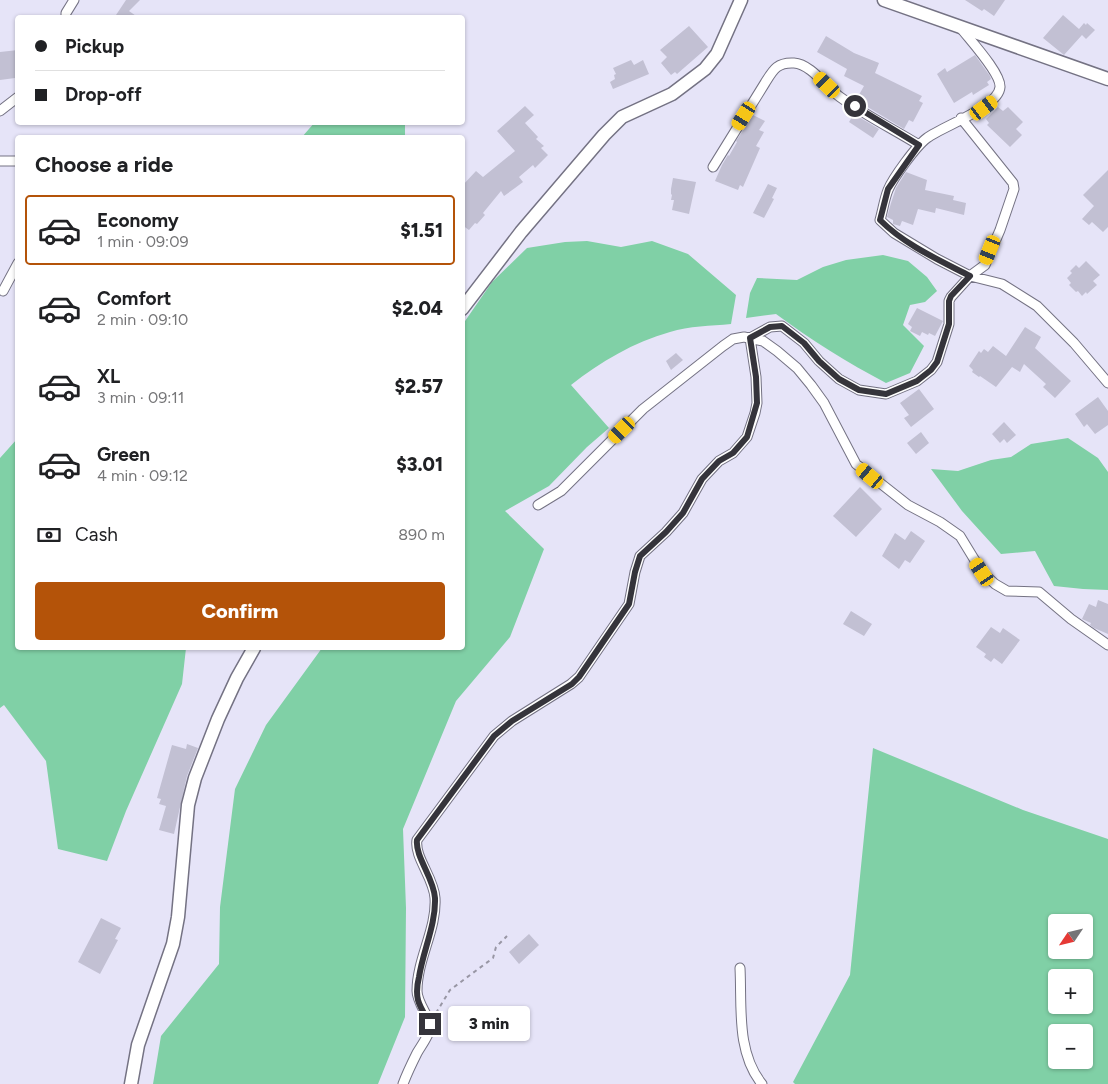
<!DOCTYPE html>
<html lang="en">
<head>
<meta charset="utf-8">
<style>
  :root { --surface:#fff; --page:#f6f6f6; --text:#202124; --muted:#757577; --line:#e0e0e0; --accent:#b45309 }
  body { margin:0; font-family:Figtree,sans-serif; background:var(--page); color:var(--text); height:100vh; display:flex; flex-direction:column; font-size:19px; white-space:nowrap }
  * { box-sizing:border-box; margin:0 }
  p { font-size:16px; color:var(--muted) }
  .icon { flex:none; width:28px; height:28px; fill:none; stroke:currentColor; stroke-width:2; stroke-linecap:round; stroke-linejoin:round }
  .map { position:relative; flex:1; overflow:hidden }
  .details { position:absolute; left:15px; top:135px; width:450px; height:515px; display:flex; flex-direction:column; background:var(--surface); border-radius:5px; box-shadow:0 1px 4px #0004 }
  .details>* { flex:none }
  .banner { position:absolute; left:15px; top:15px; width:450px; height:110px; border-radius:5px; box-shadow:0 1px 4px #0004; display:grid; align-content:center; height:110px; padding:0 20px; background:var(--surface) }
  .needle { width:32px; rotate:235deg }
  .buttons { position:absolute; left:1048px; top:914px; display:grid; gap:10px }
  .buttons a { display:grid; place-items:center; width:45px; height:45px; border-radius:5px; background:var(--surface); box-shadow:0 1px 4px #0004; font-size:25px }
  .end { position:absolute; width:22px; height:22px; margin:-11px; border:6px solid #35343b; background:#fff; box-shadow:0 0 0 2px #fff }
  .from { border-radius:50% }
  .bubble { position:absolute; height:35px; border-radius:5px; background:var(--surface); box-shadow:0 1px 4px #0004; font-size:16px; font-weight:800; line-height:35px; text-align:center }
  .car { position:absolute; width:15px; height:30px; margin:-15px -8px; border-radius:6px; box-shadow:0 0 4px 1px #0007; background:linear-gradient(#f5c518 24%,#345 0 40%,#f5c518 0 76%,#345 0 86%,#f5c518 0) }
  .banner b { display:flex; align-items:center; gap:18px; height:48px; font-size:19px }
  .banner b+b { border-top:1px solid var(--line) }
  .banner i { width:12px; height:12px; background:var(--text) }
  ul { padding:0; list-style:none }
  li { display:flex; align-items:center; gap:15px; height:70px; margin:0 10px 8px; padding:0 10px; border:2px solid transparent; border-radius:5px }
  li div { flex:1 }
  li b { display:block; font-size:19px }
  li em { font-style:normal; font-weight:800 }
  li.on { border-color:var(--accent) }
  li>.icon { width:45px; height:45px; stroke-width:1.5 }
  h2 { padding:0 20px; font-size:22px; line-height:60px }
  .pay { display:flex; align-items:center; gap:12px; height:55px; padding:0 20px; font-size:19px }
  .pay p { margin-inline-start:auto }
  .cta { display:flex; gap:10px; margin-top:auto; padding:10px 20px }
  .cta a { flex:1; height:58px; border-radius:5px; background:var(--accent); color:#fff; font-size:20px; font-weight:800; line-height:58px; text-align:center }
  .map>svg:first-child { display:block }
  .green { fill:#80d0a6; fill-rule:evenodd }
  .building { fill:#c2c0d3 }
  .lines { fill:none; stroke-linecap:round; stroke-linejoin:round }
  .street-casing { stroke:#747283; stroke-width:11 }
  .secondary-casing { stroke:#747283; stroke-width:15 }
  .path { stroke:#9896a4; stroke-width:2; stroke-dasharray:4 4; stroke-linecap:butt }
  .street { stroke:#fff; stroke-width:9 }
  .secondary { stroke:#fff; stroke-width:12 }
  .route { stroke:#35343b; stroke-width:6 }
</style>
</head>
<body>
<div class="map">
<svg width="1108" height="1084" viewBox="0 0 1108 1084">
  <rect width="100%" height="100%" fill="#e6e4f8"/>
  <path class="green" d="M315 122 405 123V137H302Z
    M587 241 621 247 652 241 688 254 736 295 731 324C711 326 689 326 670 332 634 342 600 362 571 385L609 428 587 447 549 486 505 511 544 549 510 637 456 701 403 829 406 908 405 1017 378 1084H153L161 1036 219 964 220 907 235 789 266 725 322 648H462L463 324 492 282 527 248 565 242Z
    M883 255 908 261 927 277 937 291 925 302 910 305 903 325 924 346 910 373 886 383C848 363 811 340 776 314L746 318 750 293 757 278 797 280 823 267 846 260Z
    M1068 438 1098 458 1108 472V590L1083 589 1054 586 1035 551 1001 554 962 511 931 469 958 471 991 460 1011 457 1031 444Z
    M17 439 18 648H186L182 684 126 811 107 861 58 849 46 761 4 705 0 708V458Z
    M873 748 1023 810 1108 839V1084H795L793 1082 850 975ZM1056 922H1084V950H1056ZM1056 978H1084V1005H1056ZM1084 1032V1060H1056V1032Z"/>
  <path class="building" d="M126 0H140L129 11 139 18H114Z
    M965 0H1005L994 16 984 9 982 11Z
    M1063 15 1079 29 1084 23 1086 25 1087 23 1095 30 1086 39 1082 35 1064 55 1043 38Z
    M689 26 708 47 677 74 675 72 671 75 661 63 667 57 660 50Z
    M826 36 854 53 879 63 875 73 922 96 919 101 923 103 913 122 909 120 904 129 856 100 864 86 844 76 847 69 817 52Z
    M18 50V72L15 78 0 80V52Z
    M975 55 990 76 991 79 987 82 989 85 973 95 972 92 954 103 937 74 945 68 947 72Z
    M631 60 634 65 643 60 649 74 613 89 610 82 615 79 614 75 616 74 613 68Z
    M525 106 534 115 525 123 538 137 536 139 544 146 541 148 548 155 535 168 533 165 519 177 523 182 515 188 504 196 501 191 483 213 485 215 477 224 475 223 469 230 462 225V186L476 171 483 177 515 151 497 131Z
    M998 107 1003 111 1008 107 1023 122 1016 129 1022 135 1010 147 987 125 989 123 986 119Z
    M854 114 879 129 873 138 849 122Z
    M753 115 765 121 759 130 764 132 756 146 760 148 743 187 740 185 738 190 715 181 722 165 728 155 729 156 737 142 736 141Z
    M1108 170V227L1103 232 1092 222 1089 225 1082 219 1094 206 1083 195Z
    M906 172 927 180 925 190 954 196 953 200 966 203 964 215 936 208 935 213 918 209 913 225 902 221 900 226 893 224V220L887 217 891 203 896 188Z
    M673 178 696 182 689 214 672 210 674 200H671L672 195 671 194V189Z
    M768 184 777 188 772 198 774 199 764 218 753 213Z
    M1086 261 1100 275 1093 281 1097 285 1087 294 1086 292 1082 296 1078 291 1076 292 1069 285 1071 283 1067 278 1072 273 1070 271 1076 265 1079 268Z
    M917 308 943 321 935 336 929 333 928 335 922 332 920 336 910 331 912 327 908 324Z
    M1025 327 1041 337 1035 348 1071 381 1055 398 1043 387 1046 384 1024 364 1020 372 1012 367 996 387 980 376 979 377 972 372 973 370 969 366 979 351 981 353 984 349 988 352 993 346 1006 356Z
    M676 353 683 360 671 370 666 361Z
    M919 389 934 409 911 427 904 418 909 415 900 403Z
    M1098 397 1108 411V425L1095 434 1087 424 1084 427 1075 414Z
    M1004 422 1016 435 1007 443 1004 439 1000 443 992 434Z
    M921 432 929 443 916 454 907 443Z
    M860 487 882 509 856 537 833 516Z
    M911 531 925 541 910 563 905 560 899 569 882 556 895 533 905 540Z
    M1098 600 1108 604V634L1094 628 1090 625 1091 623 1082 619 1089 604 1096 607Z
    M851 611 872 624 864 636 843 624Z
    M991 627 1000 633 1003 628 1020 640 1002 664 994 658 991 662 984 657 986 654 976 647Z
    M187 744 198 748 187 776 174 834 159 830 166 806 159 804 161 799 157 798 172 745 186 749Z
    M101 918 121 928 115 939 118 940 100 974 78 962Z
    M529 934 539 945 519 964 509 952Z"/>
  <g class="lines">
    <defs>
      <path id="street" d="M66 18V13L74 0
        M960 27C969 39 1001 73 1000 87 999 107 943 126 927 138 916 146 893 178 888 190 884 200 883 210 880 220L894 233 937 259 970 276 1002 284 1037 306 1074 343 1108 383
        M0 111 18 97
        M0 161H18
        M713 167 765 83C773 70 777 62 794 63 811 64 827 88 840 97 865 115 893 129 919 145
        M3 291 18 263
        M538 505 561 491 643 409 723 346 733 339 744 337 763 341 777 351 797 368 811 385 824 403 856 464 908 505 940 522 960 536 982 572 995 584 1007 591 1039 592 1071 619 1108 645
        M740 968C742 1006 736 1052 762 1084
        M403 1084C407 1073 412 1063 417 1053 421 1046 428 1037 430 1029 432 1019 417 1004 417 991 417 959 437 929 435 898 434 878 414 857 417 840L494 736 512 721 571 684 579 677 629 604 635 572 640 556 666 532 683 513 702 479 719 461 733 453 747 437 755 413 757 403 756 377 750 338 770 327 782 326 804 343 819 361 839 379 859 390 886 394 917 381 931 370 937 362 949 324V301L951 297 970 276 985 265 1000 230 1014 189 1013 183 961 118"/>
      <path id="secondary" d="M884 0 1108 79
        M462 309 521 232 604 135 622 117 672 94 705 69 717 54 741 0
        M131 1084 138 1045 173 944 178 917 188 805 195 778 218 719 237 678 254 648"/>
    </defs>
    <use href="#street" class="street-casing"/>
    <use href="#secondary" class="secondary-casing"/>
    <path class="path" d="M436 1013 450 990 493 958 496 947 507 936"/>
    <use href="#street" class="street"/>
    <use href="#secondary" class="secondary"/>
  </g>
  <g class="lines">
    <path class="route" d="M430 1024C426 1016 420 1008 418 1000 416 992 417 985 419 977 423 951 436 924 435 898 434 878 415 857 417 840L494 736 512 721 572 684 579 677 629 604 635 572 640 556 666 532 683 513 702 479 719 461 733 453 747 437 757 403 756 377 750 338 770 327 782 326 804 343 819 361 839 379 859 390 886 394 917 381 931 370 937 362 949 324V301L951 296 970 276C939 260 905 245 880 220L888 189 919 145 855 106"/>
  </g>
</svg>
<div class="buttons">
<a><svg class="needle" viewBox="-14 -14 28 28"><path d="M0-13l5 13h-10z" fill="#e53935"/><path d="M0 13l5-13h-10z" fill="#757577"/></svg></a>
<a>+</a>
<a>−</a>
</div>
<i class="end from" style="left:855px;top:106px"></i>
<i class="end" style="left:430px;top:1024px"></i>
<div class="bubble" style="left:448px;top:1006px;width:82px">3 min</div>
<i class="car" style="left:827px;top:85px;rotate:314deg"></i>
<i class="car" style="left:984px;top:108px;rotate:54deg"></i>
<i class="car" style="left:744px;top:116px;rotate:212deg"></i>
<i class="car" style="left:990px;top:250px;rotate:202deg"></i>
<i class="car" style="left:622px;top:430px;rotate:225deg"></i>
<i class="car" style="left:870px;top:476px;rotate:310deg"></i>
<i class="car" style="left:982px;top:572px;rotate:326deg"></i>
<div class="banner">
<b><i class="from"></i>Pickup</b>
<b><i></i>Drop-off</b>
</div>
<section class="details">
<h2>Choose a ride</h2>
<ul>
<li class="on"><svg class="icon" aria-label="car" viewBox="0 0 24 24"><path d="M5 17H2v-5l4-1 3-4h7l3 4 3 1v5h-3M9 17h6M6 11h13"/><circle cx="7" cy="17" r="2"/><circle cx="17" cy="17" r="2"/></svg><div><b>Economy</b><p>1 min · 09:09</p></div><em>$1.51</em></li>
<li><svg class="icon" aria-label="car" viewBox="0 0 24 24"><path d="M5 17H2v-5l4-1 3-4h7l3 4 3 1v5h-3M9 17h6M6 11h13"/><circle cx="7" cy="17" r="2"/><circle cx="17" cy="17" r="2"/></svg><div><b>Comfort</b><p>2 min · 09:10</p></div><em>$2.04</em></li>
<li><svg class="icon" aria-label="car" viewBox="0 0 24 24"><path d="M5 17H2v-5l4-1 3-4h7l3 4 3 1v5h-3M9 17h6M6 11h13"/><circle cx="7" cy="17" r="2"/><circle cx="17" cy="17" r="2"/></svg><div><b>XL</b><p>3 min · 09:11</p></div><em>$2.57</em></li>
<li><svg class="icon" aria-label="car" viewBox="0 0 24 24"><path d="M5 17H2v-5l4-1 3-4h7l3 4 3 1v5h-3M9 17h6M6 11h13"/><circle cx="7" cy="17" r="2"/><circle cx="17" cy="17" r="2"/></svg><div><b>Green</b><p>4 min · 09:12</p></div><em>$3.01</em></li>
</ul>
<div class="pay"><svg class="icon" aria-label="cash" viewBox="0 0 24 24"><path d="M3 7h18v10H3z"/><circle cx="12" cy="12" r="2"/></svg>Cash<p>890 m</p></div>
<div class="cta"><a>Confirm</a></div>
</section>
</div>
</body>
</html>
